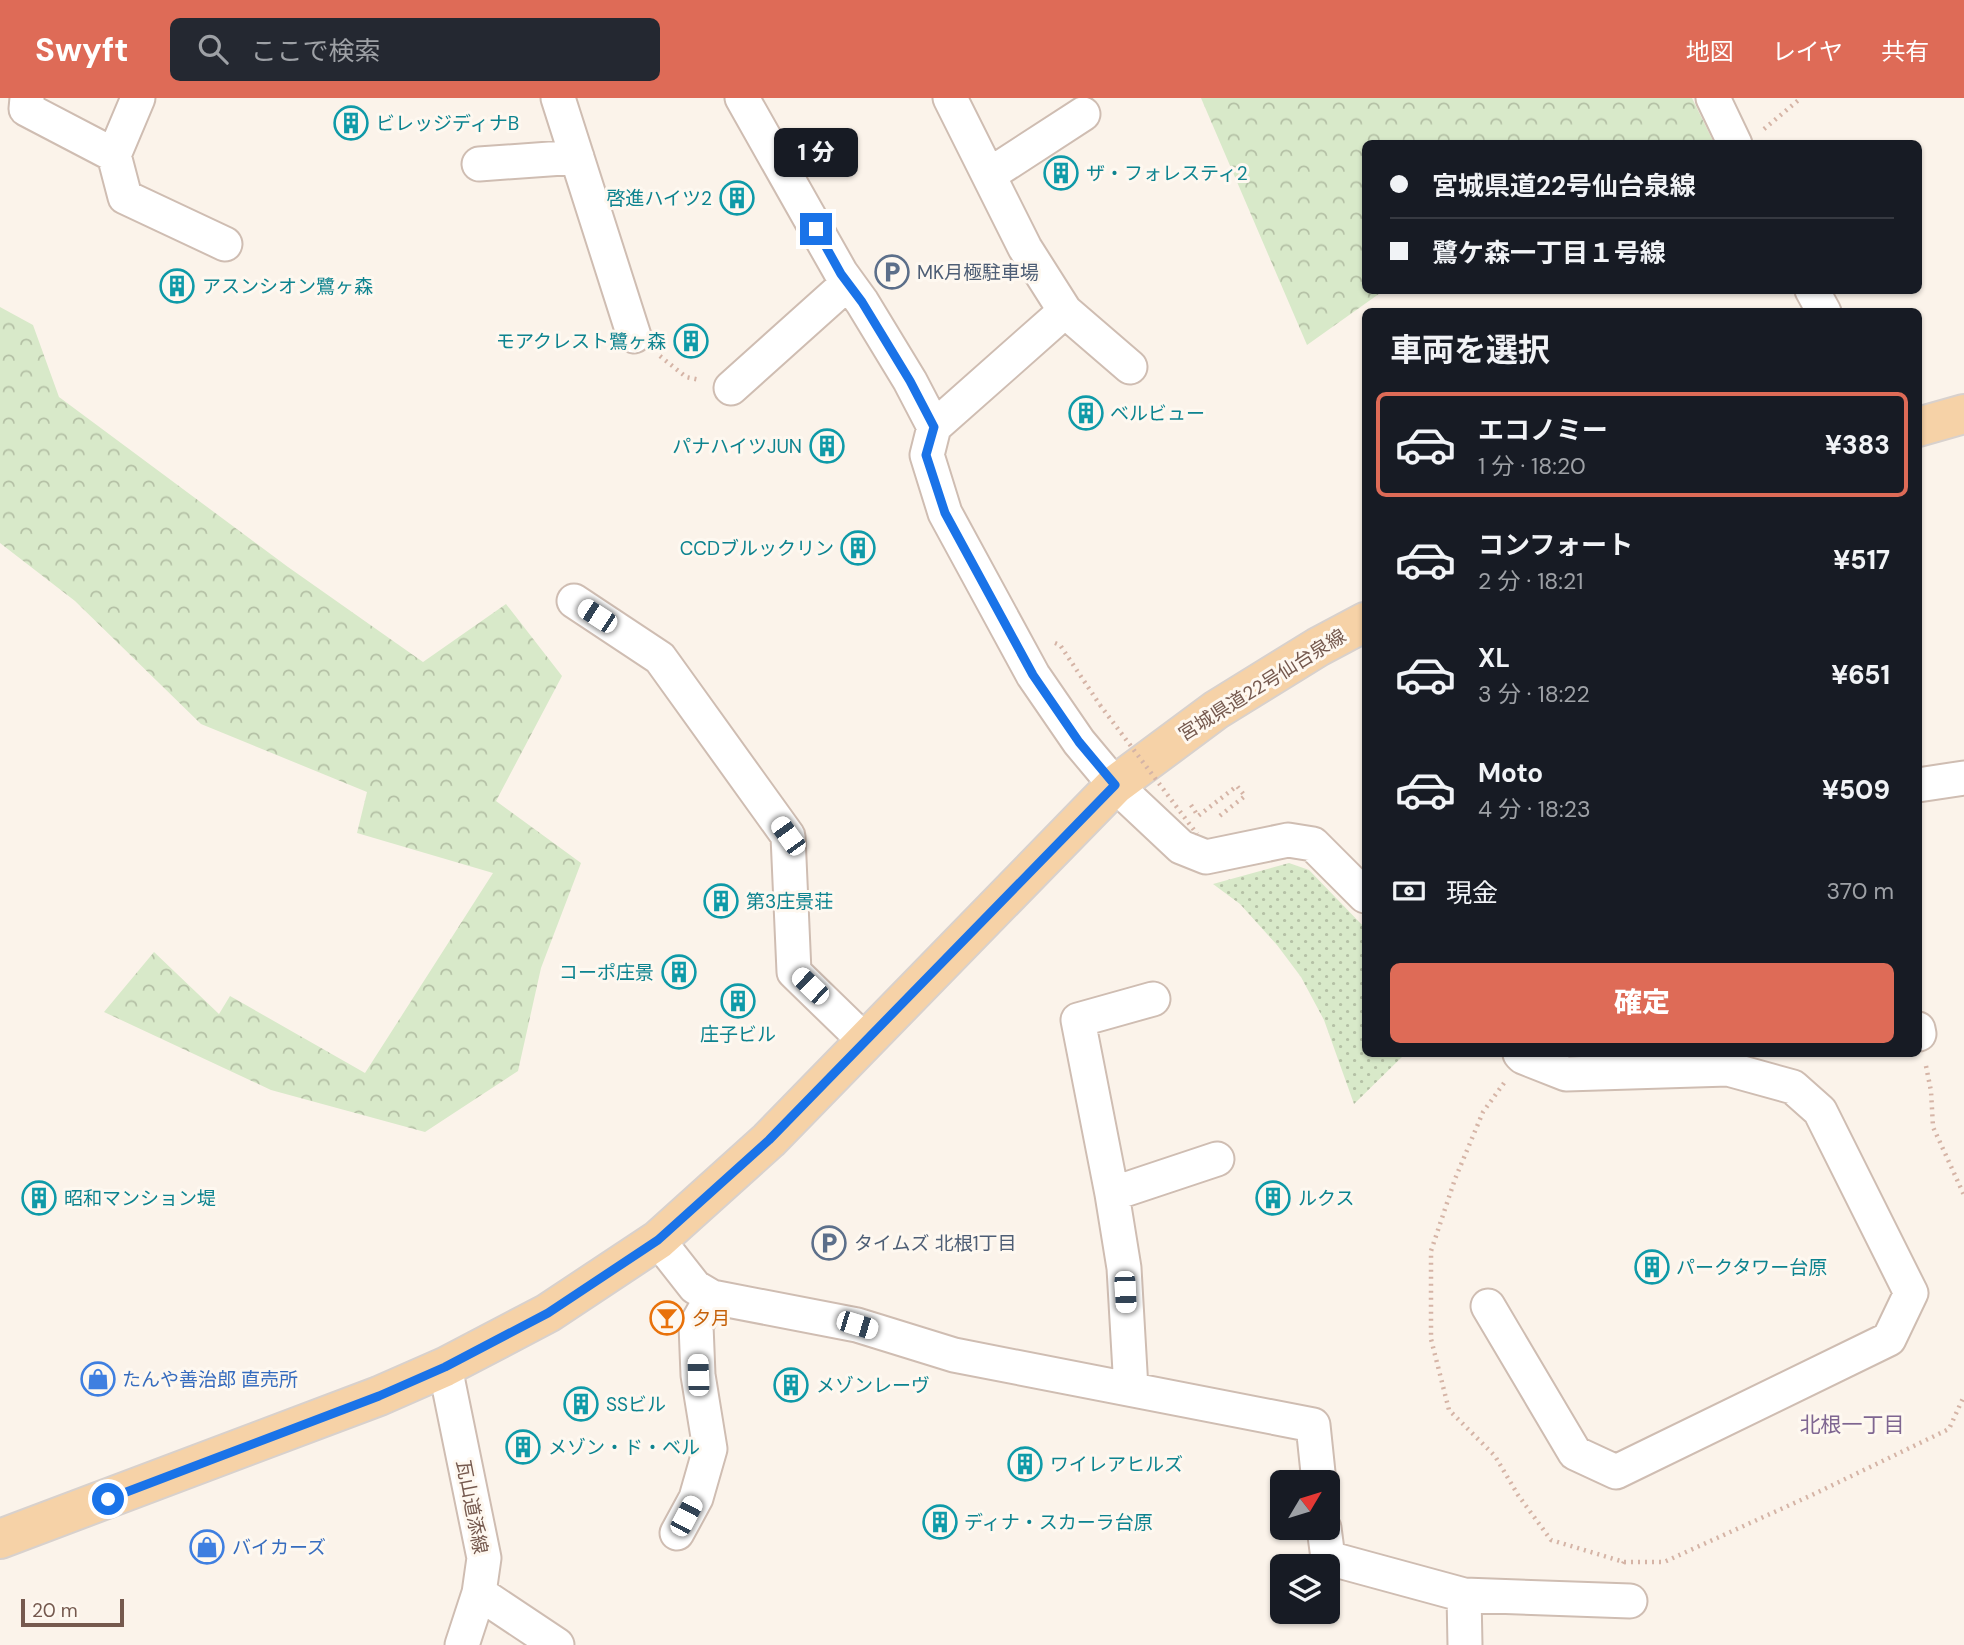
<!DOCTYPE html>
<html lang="ja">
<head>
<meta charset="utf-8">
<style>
  :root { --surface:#171b24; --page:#242831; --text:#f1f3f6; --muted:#9ea1a6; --line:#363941; --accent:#de6b57 }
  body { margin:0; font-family:"DM Sans","Noto Sans JP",sans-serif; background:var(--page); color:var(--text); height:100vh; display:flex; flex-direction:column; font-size:26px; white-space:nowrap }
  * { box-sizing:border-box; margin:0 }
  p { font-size:23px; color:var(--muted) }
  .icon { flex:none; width:38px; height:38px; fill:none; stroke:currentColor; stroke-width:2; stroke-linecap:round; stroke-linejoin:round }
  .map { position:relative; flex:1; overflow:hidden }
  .panel { position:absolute; left:1362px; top:210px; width:560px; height:749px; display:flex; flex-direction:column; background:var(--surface); border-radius:10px; box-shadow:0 2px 5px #0004 }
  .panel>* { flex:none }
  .hud { position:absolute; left:1362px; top:42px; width:560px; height:154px; border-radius:10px; box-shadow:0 2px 5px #0004; display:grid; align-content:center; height:154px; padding:0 28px; background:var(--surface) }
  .needle { width:46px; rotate:52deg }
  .fabs { position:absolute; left:1270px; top:1372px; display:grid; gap:14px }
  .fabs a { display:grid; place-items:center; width:70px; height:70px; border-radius:10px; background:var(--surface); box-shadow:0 2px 5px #0004; font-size:35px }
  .scale { position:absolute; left:21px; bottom:18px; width:103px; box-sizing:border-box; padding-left:7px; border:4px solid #75594e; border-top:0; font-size:19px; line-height:24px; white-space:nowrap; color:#75594e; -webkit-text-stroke:5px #fef8f0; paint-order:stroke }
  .end { position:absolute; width:32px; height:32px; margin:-16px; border:9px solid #1a73e8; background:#fff; box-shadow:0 0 0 4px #fff }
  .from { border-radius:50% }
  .bubble { position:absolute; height:49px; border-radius:10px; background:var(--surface); box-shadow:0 2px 5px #0004; font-size:23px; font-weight:800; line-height:49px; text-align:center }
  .car { position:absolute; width:21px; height:42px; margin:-21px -10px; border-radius:9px; box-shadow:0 0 5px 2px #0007; background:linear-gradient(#fff 24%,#345 0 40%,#fff 0 76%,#345 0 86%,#fff 0) }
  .hud b { display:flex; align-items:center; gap:24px; height:66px; font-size:26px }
  .hud b+b { border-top:2px solid var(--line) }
  .hud i { width:18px; height:18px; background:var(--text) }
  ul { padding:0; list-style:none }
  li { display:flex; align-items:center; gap:21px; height:105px; margin:0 14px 10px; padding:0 14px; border:4px solid transparent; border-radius:10px }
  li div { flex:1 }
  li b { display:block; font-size:26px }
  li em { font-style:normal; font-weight:800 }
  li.current { border-color:var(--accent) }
  li>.icon { width:63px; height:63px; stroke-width:1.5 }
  h2 { padding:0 28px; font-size:32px; line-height:84px }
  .pay { display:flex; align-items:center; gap:18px; height:77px; padding:0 28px; font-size:26px }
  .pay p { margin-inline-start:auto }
  .action { display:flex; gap:14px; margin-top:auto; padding:14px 28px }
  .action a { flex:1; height:80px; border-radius:10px; background:var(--accent); color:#fff; font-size:28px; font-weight:800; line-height:80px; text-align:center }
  header { display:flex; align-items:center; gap:42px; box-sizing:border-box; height:98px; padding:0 35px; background:var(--accent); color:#fff }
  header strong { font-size:33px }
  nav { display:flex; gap:38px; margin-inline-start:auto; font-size:24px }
  .search { width:490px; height:63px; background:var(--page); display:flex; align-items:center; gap:18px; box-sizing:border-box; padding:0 24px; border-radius:10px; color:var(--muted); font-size:26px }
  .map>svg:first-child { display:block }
  .forest { fill:url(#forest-crowns) }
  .park { fill:url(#park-dots) }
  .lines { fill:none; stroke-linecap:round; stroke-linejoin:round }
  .minor-casing { stroke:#cfbdb2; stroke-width:37 }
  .major-casing { stroke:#d8d1cd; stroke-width:42 }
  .path { stroke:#d5b4a6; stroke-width:4.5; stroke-dasharray:2 5; stroke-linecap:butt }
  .minor { stroke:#fff; stroke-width:33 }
  .major { stroke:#f6d2a7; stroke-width:38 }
  .path-bridge { stroke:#d5b4a6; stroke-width:4.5; stroke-dasharray:2 5; stroke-linecap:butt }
  .route { stroke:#1a73e8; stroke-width:9 }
  .labels { text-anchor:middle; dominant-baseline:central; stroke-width:6; stroke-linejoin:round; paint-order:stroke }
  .culture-label { font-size:19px; fill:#0d838f; stroke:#fef8f0; text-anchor:start }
  .service-label { font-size:19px; fill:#4e5e75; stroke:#fef8f0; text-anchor:start }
  .street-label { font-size:19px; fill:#75594e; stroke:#fef8f0 }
  .food-label { font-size:19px; fill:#c56008; stroke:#fef8f0; text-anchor:start }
  .shop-label { font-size:19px; fill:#366cbe; stroke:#fef8f0; text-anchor:start }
  .neighbourhood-label { font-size:21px; fill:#7f6691; stroke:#fef8f0 }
</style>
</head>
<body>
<header>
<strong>Swyft</strong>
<div class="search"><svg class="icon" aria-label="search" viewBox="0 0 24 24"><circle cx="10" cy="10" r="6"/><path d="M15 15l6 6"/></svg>ここで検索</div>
<nav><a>地図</a><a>レイヤ</a><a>共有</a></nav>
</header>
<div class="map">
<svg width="1964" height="1547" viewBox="0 0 1964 1547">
  <defs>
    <pattern id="forest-crowns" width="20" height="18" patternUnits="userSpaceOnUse" patternTransform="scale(1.75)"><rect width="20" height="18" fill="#d8e9c9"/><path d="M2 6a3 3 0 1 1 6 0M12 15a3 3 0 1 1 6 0" fill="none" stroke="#b4c0a5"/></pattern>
    <pattern id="park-dots" width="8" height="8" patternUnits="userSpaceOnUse" patternTransform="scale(1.75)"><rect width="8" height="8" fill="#d8e9c9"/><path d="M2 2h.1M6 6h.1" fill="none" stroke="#b4c0a5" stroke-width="1.8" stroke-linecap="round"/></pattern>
  </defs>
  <rect width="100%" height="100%" fill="#fbf3ea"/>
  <path class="forest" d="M1201 0H1692L1714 45 1365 46V192L1383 193 1307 247Z
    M0 209 33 227 59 299 288 469 423 564 506 506 562 578 496 703 581 765 541 870 518 973 425 1034 271 992 104 914 154 854 219 916 230 898 365 975 493 775 357 735 367 694 201 626 75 503 0 445Z"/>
  <path class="park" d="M1289 765 1309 772 1365 830V956H1405L1354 1006 1324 922 1301 879 1277 847 1240 806 1213 786Z"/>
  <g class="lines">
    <defs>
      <path id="minor" d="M27 0 26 11 114 57 138 0
        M558 0 634 238
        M742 0 841 175 862 204 910 283 934 329 927 357 945 415 1033 577 1079 644 1115 687 1181 749 1206 759 1288 742 1313 746 1365 798
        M950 0 1025 150 1065 213 1130 269
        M1713 0 1735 46
        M114 57 125 99 225 146
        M479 66 577 59
        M989 77 1083 16
        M1812 192 1824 214
        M731 290 848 185
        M934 329 1065 213
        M574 503 660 560 788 738 794 874 865 943
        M1918 687 1964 680
        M1918 931 1919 936
        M1112 1096 1217 1061
        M658 1142 695 1189 712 1199 857 1227 954 1257 1313 1327 1319 1384
        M1488 1208 1575 1355 1616 1374 1889 1241 1911 1195 1820 1013 1793 989 1728 971 1566 976 1523 959 1520 956
        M445 1269 484 1460 479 1495 462 1547
        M1131 1291 1124 1170 1112 1096 1078 922 1153 901
        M1324 1430 1328 1460 1464 1497
        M677 1435 696 1400 710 1351 698 1277 696 1227 712 1199
        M479 1495 557 1547
        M1465 1547 1464 1497 1630 1503"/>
      <path id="major" d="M1918 329 1964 316
        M0 1441 379 1298 445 1269 548 1215 658 1142 769 1042 1115 687 1216 612 1318 549 1365 524"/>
    </defs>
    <use href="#minor" class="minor-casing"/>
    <use href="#major" class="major-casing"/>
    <path class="path" d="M1764 31 1801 0
      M660 258 686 279 700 282
      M1055 545 1060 547 1100 607
      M1191 707 1198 718 1237 688 1245 698 1217 720
      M1926 968 1931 993 1933 1029 1964 1097
      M1504 985 1483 1014 1455 1081 1431 1153V1241L1449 1312 1495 1358 1518 1397 1551 1442 1624 1464 1622 1468
      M1624 1464H1664L1812 1397 1949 1331 1964 1298"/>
    <use href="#minor" class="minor"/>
    <use href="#major" class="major"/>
    <path class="path-bridge" d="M1100 607 1197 736"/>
  </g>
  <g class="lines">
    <path class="route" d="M108 1401 379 1298 445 1269 548 1215 658 1142 769 1042 1115 687 1079 644 1033 577 945 415 926 357 934 329 910 283 862 204 841 176 816 131"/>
  </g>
  <defs>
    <symbol id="building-ring" viewBox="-11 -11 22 22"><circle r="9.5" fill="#fef8f0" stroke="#0f9aa8" stroke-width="1.5"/><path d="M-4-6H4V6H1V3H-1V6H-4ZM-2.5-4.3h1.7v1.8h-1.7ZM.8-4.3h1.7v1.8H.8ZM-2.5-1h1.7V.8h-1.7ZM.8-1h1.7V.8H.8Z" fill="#0f9aa8"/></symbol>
    <symbol id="parking-ring" viewBox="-11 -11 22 22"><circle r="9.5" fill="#fef8f0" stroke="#5c6f8a" stroke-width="1.5"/><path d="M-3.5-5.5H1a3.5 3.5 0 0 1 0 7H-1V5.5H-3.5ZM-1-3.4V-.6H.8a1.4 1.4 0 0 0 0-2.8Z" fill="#5c6f8a"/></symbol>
    <symbol id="bar-ring" viewBox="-11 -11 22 22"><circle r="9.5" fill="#fef8f0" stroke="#e8710a" stroke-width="1.5"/><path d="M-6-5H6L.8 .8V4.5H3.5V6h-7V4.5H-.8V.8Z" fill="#e8710a"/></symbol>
    <symbol id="shop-ring" viewBox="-11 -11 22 22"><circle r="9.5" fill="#fef8f0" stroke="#3f7fe0" stroke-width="1.5"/><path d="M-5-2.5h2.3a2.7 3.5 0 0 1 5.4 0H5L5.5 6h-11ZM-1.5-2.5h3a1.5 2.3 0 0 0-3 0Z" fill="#3f7fe0"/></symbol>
  </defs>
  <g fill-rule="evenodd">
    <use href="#building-ring" x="332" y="6" width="38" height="38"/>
    <use href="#building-ring" x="1042" y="56" width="38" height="38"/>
    <use href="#building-ring" x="718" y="81" width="38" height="38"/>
    <use href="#parking-ring" x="873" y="155" width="38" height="38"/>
    <use href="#building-ring" x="158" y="169" width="38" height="38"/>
    <use href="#building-ring" x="672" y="224" width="38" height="38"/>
    <use href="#building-ring" x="1067" y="296" width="38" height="38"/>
    <use href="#building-ring" x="808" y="329" width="38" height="38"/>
    <use href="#building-ring" x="839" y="431" width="38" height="38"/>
    <use href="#building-ring" x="702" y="784" width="38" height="38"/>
    <use href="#building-ring" x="660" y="855" width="38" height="38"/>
    <use href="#building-ring" x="719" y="884" width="38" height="38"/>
    <use href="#building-ring" x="20" y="1081" width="38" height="38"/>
    <use href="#building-ring" x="1254" y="1081" width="38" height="38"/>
    <use href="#parking-ring" x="810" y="1126" width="38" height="38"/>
    <use href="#building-ring" x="1633" y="1150" width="38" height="38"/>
    <use href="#bar-ring" x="648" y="1201" width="38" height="38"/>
    <use href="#shop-ring" x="79" y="1262" width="38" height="38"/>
    <use href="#building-ring" x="772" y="1268" width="38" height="38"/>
    <use href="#building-ring" x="562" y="1287" width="38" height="38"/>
    <use href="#building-ring" x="504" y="1330" width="38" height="38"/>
    <use href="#building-ring" x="1006" y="1347" width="38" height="38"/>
    <use href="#building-ring" x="921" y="1405" width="38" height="38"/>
    <use href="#shop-ring" x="188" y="1430" width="38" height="38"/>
  </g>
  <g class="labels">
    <g class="culture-label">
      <text x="376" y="25">ビレッジディナB</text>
      <text x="1086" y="75">ザ・フォレスティ2</text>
      <text x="712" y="100" text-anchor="end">啓進ハイツ2</text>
      <text x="202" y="188">アスンシオン鷺ヶ森</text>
      <text x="666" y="243" text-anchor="end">モアクレスト鷺ヶ森</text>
      <text x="1110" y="315">ベルビュー</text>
      <text x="802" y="348" text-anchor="end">パナハイツJUN</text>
      <text x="834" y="450" text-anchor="end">CCDブルックリン</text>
      <text x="746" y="803">第3庄景荘</text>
      <text x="654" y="874" text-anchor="end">コーポ庄景</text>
      <text x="738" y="936" text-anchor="middle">庄子ビル</text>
      <text x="64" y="1100">昭和マンション堤</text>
      <text x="1298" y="1100">ルクス</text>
      <text x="1676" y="1169">パークタワー台原</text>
      <text x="816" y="1287">メゾンレーヴ</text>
      <text x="606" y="1306">SSビル</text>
      <text x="548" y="1349">メゾン・ド・ベル</text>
      <text x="1050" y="1366">ワイレアヒルズ</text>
      <text x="964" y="1424">ディナ・スカーラ台原</text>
    </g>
    <g class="service-label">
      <text x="917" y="174">MK月極駐車場</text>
      <text x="854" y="1145">タイムズ 北根1丁目</text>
    </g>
    <g class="street-label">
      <text transform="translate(1262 587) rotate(-32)">宮城県道22号仙台泉線</text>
      <text transform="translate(472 1409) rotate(79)">瓦山道添線</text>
    </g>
    <g class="food-label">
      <text x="692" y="1220">夕月</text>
    </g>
    <g class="shop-label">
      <text x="122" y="1281">たんや善治郎 直売所</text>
      <text x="232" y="1449">バイカーズ</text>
    </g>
    <g class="neighbourhood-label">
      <text x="1852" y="1327">北根一丁目</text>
    </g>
  </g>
</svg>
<div class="fabs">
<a><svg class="needle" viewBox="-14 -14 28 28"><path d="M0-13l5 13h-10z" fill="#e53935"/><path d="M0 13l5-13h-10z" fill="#9ea1a6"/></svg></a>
<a><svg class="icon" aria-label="layers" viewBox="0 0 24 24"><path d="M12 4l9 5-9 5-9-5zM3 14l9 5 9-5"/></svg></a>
</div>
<div class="scale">20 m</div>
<i class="end from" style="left:108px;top:1401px"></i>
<i class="end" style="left:816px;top:131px"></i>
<div class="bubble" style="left:774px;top:30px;width:84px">1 分</div>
<i class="car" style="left:597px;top:518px;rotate:303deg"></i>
<i class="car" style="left:788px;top:738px;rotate:324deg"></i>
<i class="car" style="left:810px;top:888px;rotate:314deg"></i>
<i class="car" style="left:1125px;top:1194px;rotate:177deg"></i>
<i class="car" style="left:857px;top:1227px;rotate:107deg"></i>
<i class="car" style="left:698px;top:1277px;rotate:358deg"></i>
<i class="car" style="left:686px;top:1418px;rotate:28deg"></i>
<div class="hud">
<b><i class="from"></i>宮城県道22号仙台泉線</b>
<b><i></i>鷺ケ森一丁目１号線</b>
</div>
<section class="panel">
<h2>車両を選択</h2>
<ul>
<li class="current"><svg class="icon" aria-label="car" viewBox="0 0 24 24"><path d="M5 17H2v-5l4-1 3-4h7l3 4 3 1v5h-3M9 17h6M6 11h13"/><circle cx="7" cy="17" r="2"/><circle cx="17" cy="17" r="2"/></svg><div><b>エコノミー</b><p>1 分 · 18:20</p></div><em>¥383</em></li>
<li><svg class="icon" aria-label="car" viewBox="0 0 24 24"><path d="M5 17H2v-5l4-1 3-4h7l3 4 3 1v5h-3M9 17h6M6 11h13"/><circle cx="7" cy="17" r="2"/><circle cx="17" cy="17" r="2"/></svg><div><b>コンフォート</b><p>2 分 · 18:21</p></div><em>¥517</em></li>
<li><svg class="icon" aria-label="car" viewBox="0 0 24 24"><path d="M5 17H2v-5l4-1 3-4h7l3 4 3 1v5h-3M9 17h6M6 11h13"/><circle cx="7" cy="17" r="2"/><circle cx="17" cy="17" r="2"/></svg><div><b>XL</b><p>3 分 · 18:22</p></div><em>¥651</em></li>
<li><svg class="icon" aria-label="car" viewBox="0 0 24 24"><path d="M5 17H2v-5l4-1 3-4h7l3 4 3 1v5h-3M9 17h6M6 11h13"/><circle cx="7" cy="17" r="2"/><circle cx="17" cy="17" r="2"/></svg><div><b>Moto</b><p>4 分 · 18:23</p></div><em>¥509</em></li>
</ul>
<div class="pay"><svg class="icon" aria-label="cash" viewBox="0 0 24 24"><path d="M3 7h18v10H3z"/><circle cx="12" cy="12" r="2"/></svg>現金<p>370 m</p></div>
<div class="action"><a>確定</a></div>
</section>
</div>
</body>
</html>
